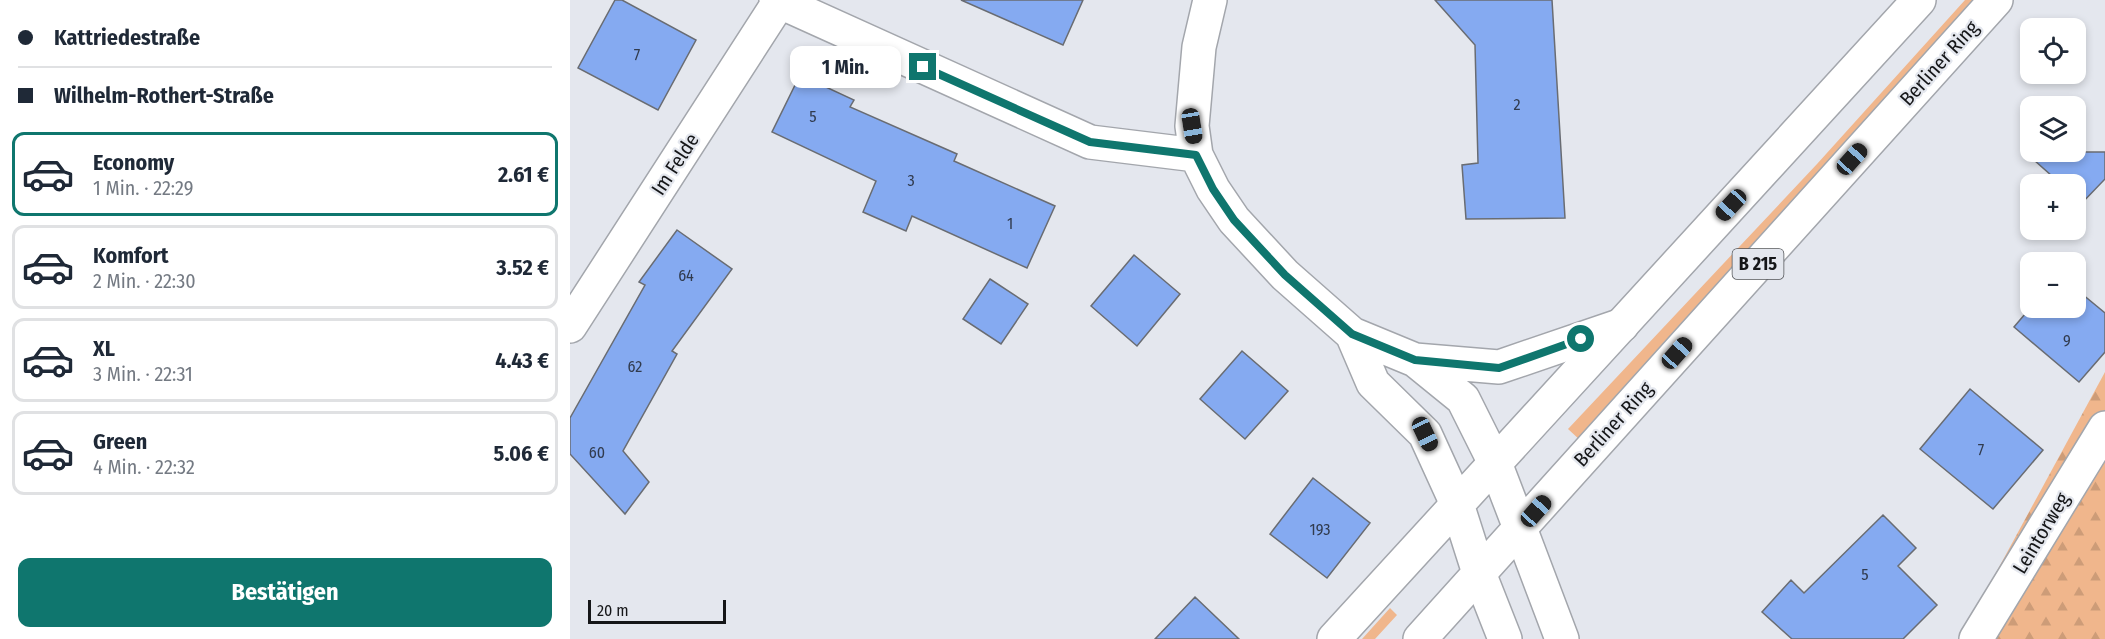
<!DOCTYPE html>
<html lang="de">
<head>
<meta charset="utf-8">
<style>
  :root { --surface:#fff; --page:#f2f2f3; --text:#1f2937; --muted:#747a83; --line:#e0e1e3; --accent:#0f766e }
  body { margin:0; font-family:"Fira Sans Condensed",sans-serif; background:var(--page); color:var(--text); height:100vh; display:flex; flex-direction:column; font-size:22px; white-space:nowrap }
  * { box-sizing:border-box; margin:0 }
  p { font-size:20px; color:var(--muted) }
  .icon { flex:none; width:33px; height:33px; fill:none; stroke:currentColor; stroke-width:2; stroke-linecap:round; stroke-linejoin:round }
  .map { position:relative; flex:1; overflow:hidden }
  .drawer { display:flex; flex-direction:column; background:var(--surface); width:570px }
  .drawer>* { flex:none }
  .banner { display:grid; align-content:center; height:132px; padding:0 18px; background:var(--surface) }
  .controls { position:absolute; left:1450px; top:18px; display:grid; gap:12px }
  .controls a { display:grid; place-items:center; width:66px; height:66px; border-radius:12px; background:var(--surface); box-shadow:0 3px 9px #0003; font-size:30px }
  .scale { position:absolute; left:18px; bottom:15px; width:138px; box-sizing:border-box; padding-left:6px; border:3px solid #151618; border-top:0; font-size:16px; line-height:21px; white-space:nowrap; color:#151618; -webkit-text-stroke:4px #e4e7ee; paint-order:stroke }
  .end { position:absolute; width:27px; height:27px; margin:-14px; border:8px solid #0f766e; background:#fff; box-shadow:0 0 0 3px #fff }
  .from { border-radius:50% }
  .bubble { position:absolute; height:42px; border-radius:12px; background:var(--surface); box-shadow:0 3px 9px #0003; font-size:20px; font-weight:700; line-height:42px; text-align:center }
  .car { position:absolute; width:18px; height:36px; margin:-18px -9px; border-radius:8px; box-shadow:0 0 4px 2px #0007; background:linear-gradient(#222 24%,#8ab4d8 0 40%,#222 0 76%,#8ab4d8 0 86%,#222 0) }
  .banner b { display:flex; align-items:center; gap:21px; height:57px; font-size:22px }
  .banner b+b { border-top:2px solid var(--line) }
  .banner i { width:15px; height:15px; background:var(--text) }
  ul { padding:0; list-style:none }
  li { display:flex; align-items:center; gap:18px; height:84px; margin:0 12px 9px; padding:0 6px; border:3px solid var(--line); border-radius:12px }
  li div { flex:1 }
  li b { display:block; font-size:22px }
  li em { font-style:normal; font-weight:700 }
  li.on { border-color:var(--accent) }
  li>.icon { width:54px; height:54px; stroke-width:1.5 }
  .button { display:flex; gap:12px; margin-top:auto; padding:12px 18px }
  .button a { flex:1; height:69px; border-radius:12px; background:var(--accent); color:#fff; font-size:24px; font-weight:700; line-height:69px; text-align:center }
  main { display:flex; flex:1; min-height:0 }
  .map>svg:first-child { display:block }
  .grass { fill:#f0b68c }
  .forest { fill:url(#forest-firs) }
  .building { fill:#85aaf1; stroke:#696c72; stroke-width:1.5 }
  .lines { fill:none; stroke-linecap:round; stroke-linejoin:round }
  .street-casing { stroke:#a3a6ac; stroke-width:36 }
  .primary-casing { stroke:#a3a6ac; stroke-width:36 }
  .street { stroke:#fff; stroke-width:33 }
  .primary { stroke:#fff; stroke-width:33 }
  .route { stroke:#0f766e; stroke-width:8 }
  .labels { text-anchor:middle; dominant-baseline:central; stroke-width:4.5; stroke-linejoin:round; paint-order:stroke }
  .number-label { font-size:16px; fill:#313b4e }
  .shield { fill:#e4e7ee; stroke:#535558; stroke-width:1.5 }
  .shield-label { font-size:18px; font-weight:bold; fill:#151618 }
  .street-label { font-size:20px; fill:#151618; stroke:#e4e7ee }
</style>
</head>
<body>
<main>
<section class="drawer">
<div class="banner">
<b><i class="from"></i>Kattriedestraße</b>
<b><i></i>Wilhelm-Rothert-Straße</b>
</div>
<ul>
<li class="on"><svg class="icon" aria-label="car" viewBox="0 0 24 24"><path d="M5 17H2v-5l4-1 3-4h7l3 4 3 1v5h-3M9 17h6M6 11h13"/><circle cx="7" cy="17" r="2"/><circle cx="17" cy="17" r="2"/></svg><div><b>Economy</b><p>1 Min. · 22:29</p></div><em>2.61 €</em></li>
<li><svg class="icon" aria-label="car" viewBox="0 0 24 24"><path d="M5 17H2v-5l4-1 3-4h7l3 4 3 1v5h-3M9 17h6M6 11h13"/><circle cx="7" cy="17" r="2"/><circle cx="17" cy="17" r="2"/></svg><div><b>Komfort</b><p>2 Min. · 22:30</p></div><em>3.52 €</em></li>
<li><svg class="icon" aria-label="car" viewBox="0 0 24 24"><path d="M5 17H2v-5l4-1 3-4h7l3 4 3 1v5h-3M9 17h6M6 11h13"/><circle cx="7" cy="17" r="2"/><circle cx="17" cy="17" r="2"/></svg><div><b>XL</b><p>3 Min. · 22:31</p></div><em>4.43 €</em></li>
<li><svg class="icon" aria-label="car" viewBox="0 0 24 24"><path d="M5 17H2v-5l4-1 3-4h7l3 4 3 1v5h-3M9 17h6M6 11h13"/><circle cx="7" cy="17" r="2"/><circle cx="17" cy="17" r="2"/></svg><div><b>Green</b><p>4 Min. · 22:32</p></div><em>5.06 €</em></li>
</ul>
<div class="button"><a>Bestätigen</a></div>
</section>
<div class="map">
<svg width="1535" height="639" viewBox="0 0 1535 639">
  <defs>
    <pattern id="forest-firs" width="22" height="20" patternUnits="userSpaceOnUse" patternTransform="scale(1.5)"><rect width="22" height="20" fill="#f0b68c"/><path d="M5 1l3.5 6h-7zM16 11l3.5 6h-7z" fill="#cd9c78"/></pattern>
  </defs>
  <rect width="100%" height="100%" fill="#e4e7ee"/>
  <path class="grass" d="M1395 0H1405L1011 441 998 429 1247 164Z
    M820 608 827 615 805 639H792Z"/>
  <path class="forest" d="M1535 372V639H1390Z"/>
  <path class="building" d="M45 0H52L126 40 88 110 8 68Z
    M391 0H513L493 45Z
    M865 0H982L995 218 896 219 892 165 908 163 905 45Z
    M230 75 284 100 280 107 387 154 384 161 485 206 457 268 342 216 336 231 293 212 306 181 202 132Z
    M1455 152H1535V179L1511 204 1506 199V184H1491Z
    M107 230 162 269 102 351 107 354 53 451 79 482 55 514 0 454V418L75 285 69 282Z
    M564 255 610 294 567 346 521 306Z
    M420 279 458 304 431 344 393 319Z
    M1506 289 1535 313V352L1509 382 1444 327 1461 307 1506 308Z
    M672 351 718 391 675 439 630 399Z
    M1400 389 1473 450 1423 509 1350 449Z
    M743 478 800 523 757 578 700 534Z
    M1313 515 1346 548 1328 566 1367 605 1333 639H1222L1192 612 1221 580 1234 593Z
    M625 597 669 639H585Z"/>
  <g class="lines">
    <defs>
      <path id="street" d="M206 0 520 142 626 155
        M640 0 629 47 622 126 626 155 643 189 664 220 715 275 782 334 845 360 893 399 925 463
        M0 326 209 2
        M782 334 803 383 855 434 887 504
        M845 360 929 367 1052 325
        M950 528 992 639
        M909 573 935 639
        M1406 639 1535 428"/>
      <path id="primary" d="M925 463 950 528
        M887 504 909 573
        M764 639 1349 0
        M850 639 1426 0"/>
    </defs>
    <use href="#street" class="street-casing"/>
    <use href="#primary" class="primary-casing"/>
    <use href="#street" class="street"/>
    <use href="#primary" class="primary"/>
  </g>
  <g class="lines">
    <path class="route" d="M353 67 520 142 626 155 643 189 664 220 715 275 782 334 845 360 929 368 1011 339"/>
  </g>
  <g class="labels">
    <g class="number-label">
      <text x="67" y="54">7</text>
      <text x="947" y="104">2</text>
      <text x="243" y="116">5</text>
      <text x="341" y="180">3</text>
      <text x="440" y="223">1</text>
      <text x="116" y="275">64</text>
      <text x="1497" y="340">9</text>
      <text x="65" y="366">62</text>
      <text x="1411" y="449">7</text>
      <text x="27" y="452">60</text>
      <text x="750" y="529">193</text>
      <text x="1295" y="574">5</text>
    </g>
    <rect class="shield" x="1162.5" y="249" width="51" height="30" rx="4.5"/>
    <g class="shield-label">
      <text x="1188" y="264">B 215</text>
    </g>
    <g class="street-label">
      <text transform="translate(1369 63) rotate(-48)">Berliner Ring</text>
      <text transform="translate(105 164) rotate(-57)">Im Felde</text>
      <text transform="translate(1043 424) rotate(-48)">Berliner Ring</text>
      <text transform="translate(1471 533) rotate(-59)">Leintorweg</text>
    </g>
  </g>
</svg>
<div class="controls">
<a><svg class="icon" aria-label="locate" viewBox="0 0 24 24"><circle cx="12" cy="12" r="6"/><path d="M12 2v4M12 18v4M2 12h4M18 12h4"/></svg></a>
<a><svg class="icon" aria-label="layers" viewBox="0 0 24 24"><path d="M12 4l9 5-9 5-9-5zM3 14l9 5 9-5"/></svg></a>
<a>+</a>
<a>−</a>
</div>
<div class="scale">20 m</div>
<i class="end from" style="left:1011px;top:339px"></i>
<i class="end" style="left:353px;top:67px"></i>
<div class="bubble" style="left:220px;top:46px;width:111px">1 Min.</div>
<i class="car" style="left:622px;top:126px;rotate:171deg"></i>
<i class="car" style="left:1282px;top:159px;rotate:42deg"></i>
<i class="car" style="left:1161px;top:205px;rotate:223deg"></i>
<i class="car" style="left:1107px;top:353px;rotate:42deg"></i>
<i class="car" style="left:855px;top:434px;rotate:155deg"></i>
<i class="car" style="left:966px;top:511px;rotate:42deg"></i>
</div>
</main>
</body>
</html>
